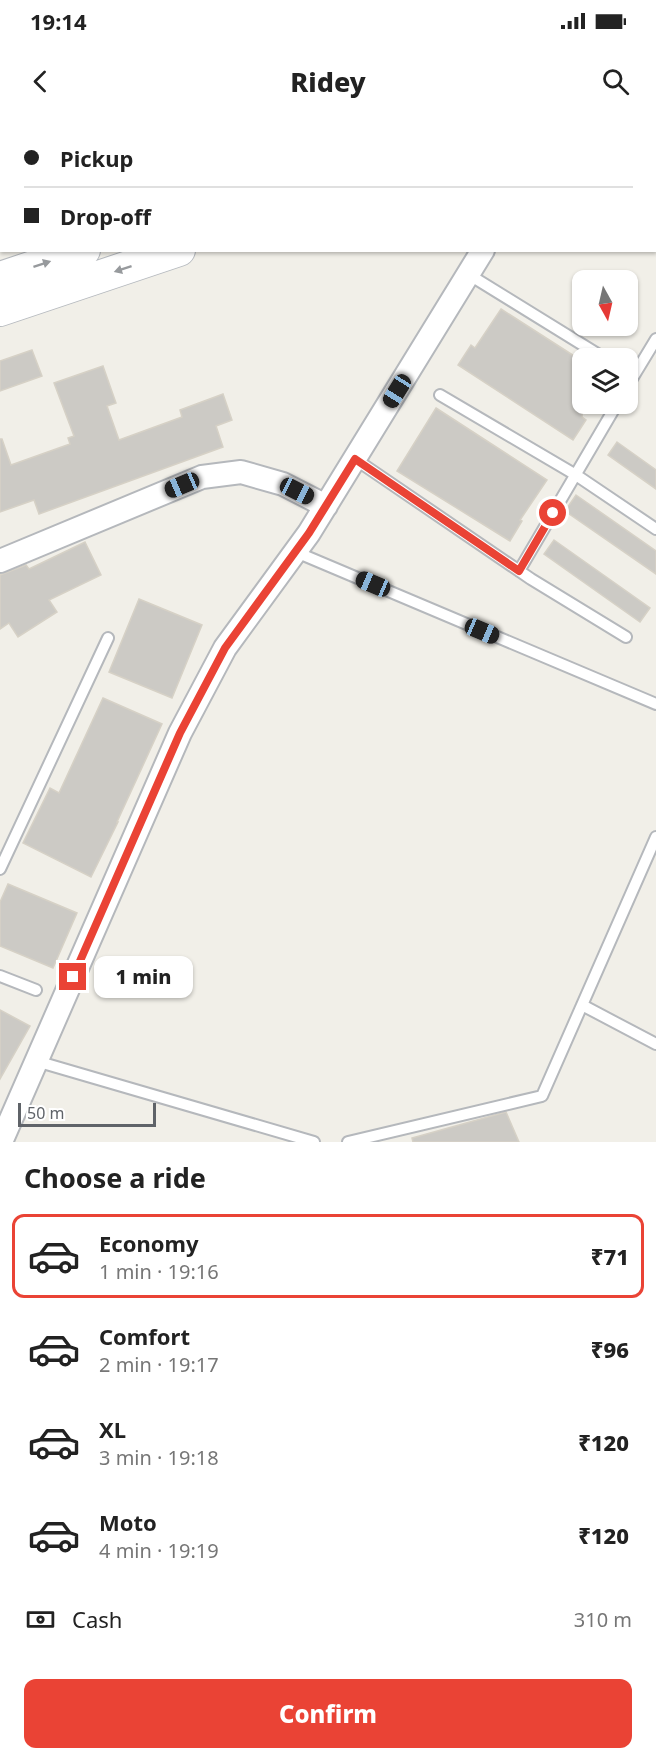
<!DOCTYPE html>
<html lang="en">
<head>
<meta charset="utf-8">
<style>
  :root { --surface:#fff; --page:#f6f6f6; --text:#222; --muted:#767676; --line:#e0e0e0; --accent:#ea4335 }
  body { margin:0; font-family:"Noto Sans",sans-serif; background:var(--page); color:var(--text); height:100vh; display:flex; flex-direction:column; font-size:22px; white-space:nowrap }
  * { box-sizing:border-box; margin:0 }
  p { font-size:20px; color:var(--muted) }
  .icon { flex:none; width:33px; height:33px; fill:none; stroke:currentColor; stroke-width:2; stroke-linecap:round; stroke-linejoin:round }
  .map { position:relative; height:1022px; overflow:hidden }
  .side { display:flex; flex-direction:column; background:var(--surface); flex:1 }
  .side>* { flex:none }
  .top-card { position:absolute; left:0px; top:0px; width:657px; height:132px; box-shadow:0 2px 4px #0004; display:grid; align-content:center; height:132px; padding:0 24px; background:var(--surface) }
  .needle { width:39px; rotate:172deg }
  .tools { position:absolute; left:572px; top:150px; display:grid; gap:12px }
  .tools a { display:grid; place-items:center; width:66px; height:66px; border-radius:12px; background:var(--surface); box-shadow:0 2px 4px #0004; font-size:30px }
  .scale { position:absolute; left:18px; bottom:15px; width:138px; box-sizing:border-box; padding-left:6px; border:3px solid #5f6368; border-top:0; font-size:16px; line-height:21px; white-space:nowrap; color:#5f6368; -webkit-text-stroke:4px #fff; paint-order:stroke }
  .end { position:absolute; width:27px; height:27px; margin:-14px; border:8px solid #ea4335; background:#fff; box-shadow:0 0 0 3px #fff }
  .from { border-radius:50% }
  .bubble { position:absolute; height:42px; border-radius:12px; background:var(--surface); box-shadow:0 2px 4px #0004; font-size:20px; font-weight:800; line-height:42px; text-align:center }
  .car { position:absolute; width:18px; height:36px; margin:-18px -9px; border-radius:8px; box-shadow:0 0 4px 2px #0007; background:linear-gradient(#222 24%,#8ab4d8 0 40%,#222 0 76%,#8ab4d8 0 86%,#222 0) }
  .top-card b { display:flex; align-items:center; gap:21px; height:57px; font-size:22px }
  .top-card b+b { border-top:2px solid var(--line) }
  .top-card i { width:15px; height:15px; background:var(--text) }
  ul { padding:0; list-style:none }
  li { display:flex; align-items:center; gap:18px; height:84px; margin:0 12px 9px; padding:0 12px; border:3px solid transparent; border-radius:12px }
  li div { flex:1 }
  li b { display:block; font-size:22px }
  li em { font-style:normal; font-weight:800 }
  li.on { border-color:var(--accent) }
  li>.icon { width:54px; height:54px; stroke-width:1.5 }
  h2 { padding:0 24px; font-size:27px; line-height:72px }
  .pay { display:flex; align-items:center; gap:15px; height:66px; padding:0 24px; font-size:22px }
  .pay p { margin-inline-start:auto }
  .primary-button { display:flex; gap:12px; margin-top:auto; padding:12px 24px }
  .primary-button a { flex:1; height:69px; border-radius:12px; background:var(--accent); color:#fff; font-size:24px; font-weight:800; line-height:69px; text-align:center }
  .status { display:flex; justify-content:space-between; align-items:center; height:42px; padding:0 30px; background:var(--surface); direction:ltr }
  .status svg { height:16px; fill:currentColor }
  header { display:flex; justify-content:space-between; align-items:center; height:78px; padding:0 24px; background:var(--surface); font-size:27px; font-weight:800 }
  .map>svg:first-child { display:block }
  .building { fill:#cccac5; stroke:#d6d1c6; stroke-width:1.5 }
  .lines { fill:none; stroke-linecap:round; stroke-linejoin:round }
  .lane-casing { stroke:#b5b8bc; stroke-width:14 }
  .street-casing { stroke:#b5b8bc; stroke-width:26 }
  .secondary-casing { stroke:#b6babf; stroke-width:34 }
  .lane { stroke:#fff; stroke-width:10 }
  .street { stroke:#fff; stroke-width:22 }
  .secondary { stroke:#fff; stroke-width:32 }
  .oneway { fill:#979a9d }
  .route { stroke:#ea4335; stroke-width:8 }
</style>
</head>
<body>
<div class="status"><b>19:14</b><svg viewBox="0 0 49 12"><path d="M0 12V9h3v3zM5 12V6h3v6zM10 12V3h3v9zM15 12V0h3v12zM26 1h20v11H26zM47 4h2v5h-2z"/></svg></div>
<header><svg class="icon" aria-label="back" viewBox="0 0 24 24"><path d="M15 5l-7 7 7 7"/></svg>Ridey<svg class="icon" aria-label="search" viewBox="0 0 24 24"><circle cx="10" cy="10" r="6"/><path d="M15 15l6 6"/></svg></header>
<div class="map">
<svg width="656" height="1022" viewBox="0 0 656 1022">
  <rect width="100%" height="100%" fill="#f1efe8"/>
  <path class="building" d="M501 189 582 241V297L586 300 573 320 458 245 471 225 475 228Z
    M32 230 42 256 0 271V241Z
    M103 246 116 283 107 286 119 320 182 297 180 290 223 274 232 300 216 306 223 327 39 394 34 380 0 392V319H2L11 345 70 324 68 318 74 316 54 263Z
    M436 288 547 360 520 400 522 401 510 421 397 351Z
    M617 322 656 350V369L608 335Z
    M576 375 656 431V454L565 391Z
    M554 420 650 488 640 502 544 434Z
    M85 422 101 455 49 480 57 492 18 517 9 503 0 509V455L26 445 29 449Z
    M139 479 202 505 172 578 109 552Z
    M103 578 162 604 117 702H118L91 757 23 723 50 668 59 673Z
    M8 764 77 793 53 848 0 826V782Z
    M0 890 30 906 0 959Z
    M506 992 519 1022H413L412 1018Z"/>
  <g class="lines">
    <defs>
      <path id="lane" d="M649 0 651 2
        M468 154 604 238
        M627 267 656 219
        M440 275 576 355 656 409
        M355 339 531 459 626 517
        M296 432 656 584
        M519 451 617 284
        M0 749 108 518
        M0 856 36 870
        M582 885 656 924
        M36 941 314 1022
        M348 1022 542 976 656 717"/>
      <path id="street" d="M562 2 563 0
        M0 441 202 357 241 352 283 364 326 386
        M1 1022 180 613 225 528 309 413 483 130"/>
      <path id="secondary" d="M445 2 448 0
        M0 158 84 130
        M0 190 179 130"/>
    </defs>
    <use href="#lane" class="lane-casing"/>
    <use href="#street" class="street-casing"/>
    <use href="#secondary" class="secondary-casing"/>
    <use href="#lane" class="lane"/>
    <use href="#street" class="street"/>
    <use href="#secondary" class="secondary"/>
  </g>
  <defs><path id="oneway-solid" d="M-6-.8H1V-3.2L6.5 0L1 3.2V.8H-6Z" transform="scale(1.5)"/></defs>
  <g class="oneway">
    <use href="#oneway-solid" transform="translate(42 144) rotate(-18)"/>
    <use href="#oneway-solid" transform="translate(123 149) rotate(162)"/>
  </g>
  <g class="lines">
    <path class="route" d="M73 857 180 613 225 528 309 413 355 339 519 451 553 393"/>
  </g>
</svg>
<div class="tools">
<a><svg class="needle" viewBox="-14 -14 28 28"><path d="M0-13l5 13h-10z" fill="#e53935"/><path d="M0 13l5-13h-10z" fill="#767676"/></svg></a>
<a><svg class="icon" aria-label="layers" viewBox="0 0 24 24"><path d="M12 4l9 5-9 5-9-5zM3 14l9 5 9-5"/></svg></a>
</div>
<div class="scale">50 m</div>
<i class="end from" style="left:553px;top:393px"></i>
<i class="end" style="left:73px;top:857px"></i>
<div class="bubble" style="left:94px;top:836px;width:99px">1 min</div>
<i class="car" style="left:397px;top:271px;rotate:212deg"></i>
<i class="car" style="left:182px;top:365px;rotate:247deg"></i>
<i class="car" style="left:297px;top:371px;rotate:117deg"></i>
<i class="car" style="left:373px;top:464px;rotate:293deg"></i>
<i class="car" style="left:482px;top:511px;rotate:113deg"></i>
<div class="top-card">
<b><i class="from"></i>Pickup</b>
<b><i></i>Drop-off</b>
</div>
</div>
<section class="side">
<h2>Choose a ride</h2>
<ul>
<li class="on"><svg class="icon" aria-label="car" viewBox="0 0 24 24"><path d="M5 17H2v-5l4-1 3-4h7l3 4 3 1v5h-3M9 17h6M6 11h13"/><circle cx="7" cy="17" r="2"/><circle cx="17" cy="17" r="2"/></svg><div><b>Economy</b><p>1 min · 19:16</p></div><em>₹71</em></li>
<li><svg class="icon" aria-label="car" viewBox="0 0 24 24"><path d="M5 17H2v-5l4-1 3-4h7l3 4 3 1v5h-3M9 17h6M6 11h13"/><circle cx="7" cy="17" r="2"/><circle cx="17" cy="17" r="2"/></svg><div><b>Comfort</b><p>2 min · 19:17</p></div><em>₹96</em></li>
<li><svg class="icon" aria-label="car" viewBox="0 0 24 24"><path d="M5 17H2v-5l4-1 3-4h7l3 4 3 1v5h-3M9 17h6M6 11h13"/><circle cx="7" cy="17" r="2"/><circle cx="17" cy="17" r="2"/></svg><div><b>XL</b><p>3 min · 19:18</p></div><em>₹120</em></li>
<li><svg class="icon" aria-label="car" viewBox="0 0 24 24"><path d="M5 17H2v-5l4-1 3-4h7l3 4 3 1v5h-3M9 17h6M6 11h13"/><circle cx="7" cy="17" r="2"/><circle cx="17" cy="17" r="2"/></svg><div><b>Moto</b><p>4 min · 19:19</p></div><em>₹120</em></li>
</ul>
<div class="pay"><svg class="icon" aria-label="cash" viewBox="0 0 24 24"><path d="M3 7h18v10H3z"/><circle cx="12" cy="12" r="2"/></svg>Cash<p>310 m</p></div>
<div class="primary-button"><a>Confirm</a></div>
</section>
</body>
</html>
